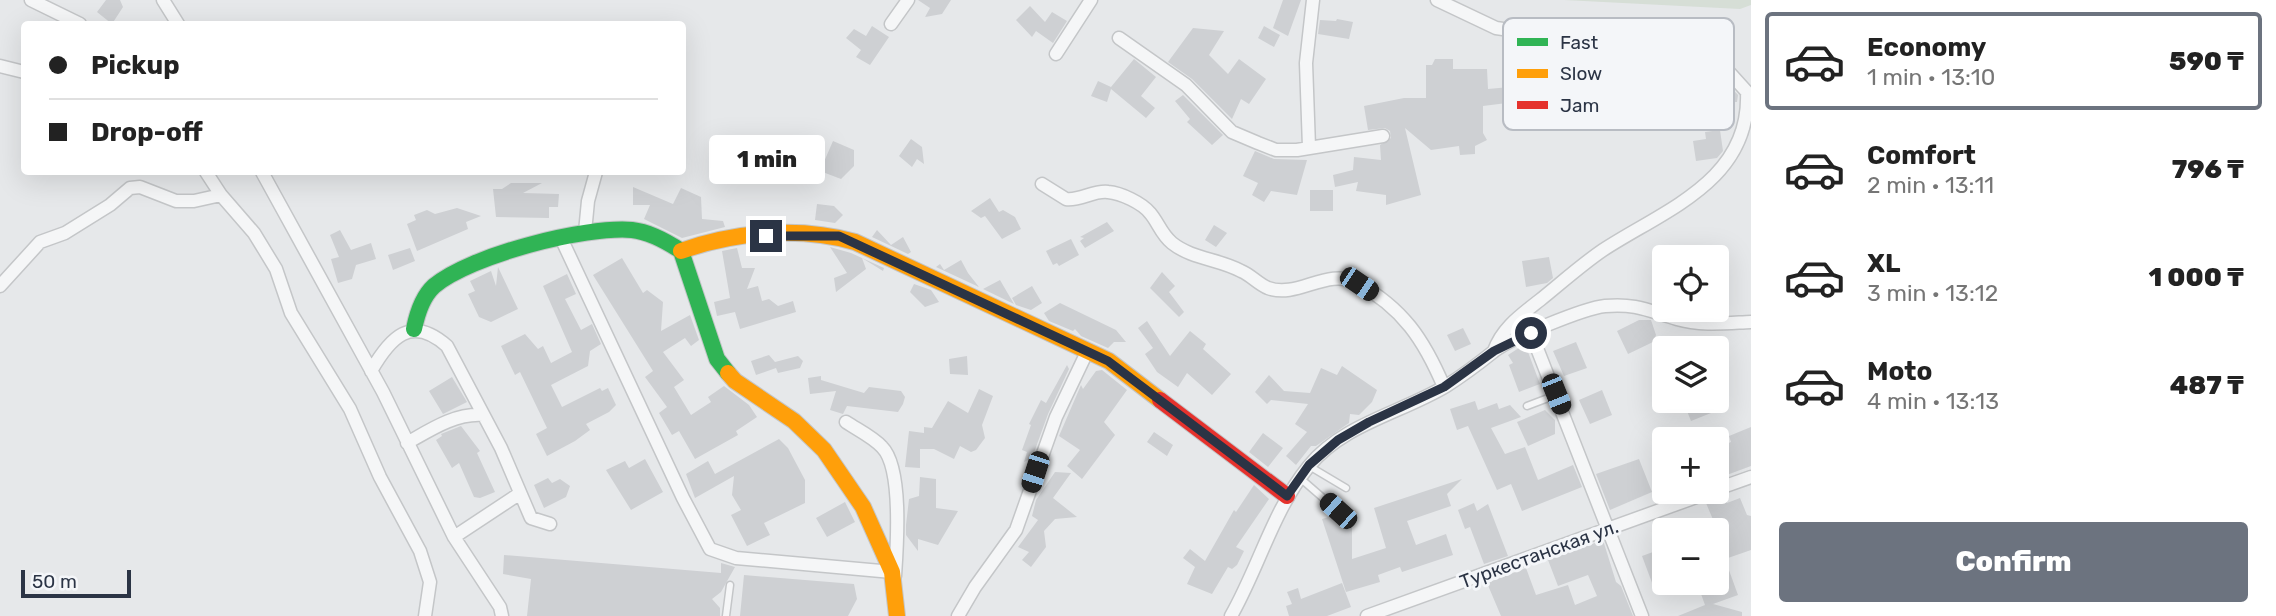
<!DOCTYPE html>
<html lang="en">
<head>
<meta charset="utf-8">
<style>
  :root { --surface:#fff; --page:#f2f2f2; --text:#222; --muted:#767676; --line:#e0e0e0; --accent:#6c737f }
  body { margin:0; font-family:Rubik,sans-serif; background:var(--page); color:var(--text); height:100vh; display:flex; flex-direction:column; font-size:26px; white-space:nowrap }
  * { box-sizing:border-box; margin:0 }
  p { font-size:23px; color:var(--muted) }
  .icon { flex:none; width:38px; height:38px; fill:none; stroke:currentColor; stroke-width:2; stroke-linecap:round; stroke-linejoin:round }
  .map { position:relative; flex:1; overflow:hidden }
  .drawer { display:flex; flex-direction:column; background:var(--surface); width:525px }
  .drawer>* { flex:none }
  .banner { position:absolute; left:21px; top:21px; width:665px; height:154px; border-radius:7px; box-shadow:0 7px 28px #0002; display:grid; align-content:center; height:154px; padding:0 28px; background:var(--surface) }
  .fabs { position:absolute; left:1652px; top:245px; display:grid; gap:14px }
  .fabs a { display:grid; place-items:center; width:77px; height:77px; border-radius:7px; background:var(--surface); box-shadow:0 7px 28px #0002; font-size:35px }
  .scale { position:absolute; left:21px; bottom:18px; width:110px; box-sizing:border-box; padding-left:7px; border:4px solid #2b3445; border-top:0; font-size:19px; line-height:24px; white-space:nowrap; color:#2b3445; -webkit-text-stroke:5px #f4f6f9; paint-order:stroke }
  .end { position:absolute; width:32px; height:32px; margin:-16px; border:9px solid #2b3445; background:#fff; box-shadow:0 0 0 4px #fff }
  .from { border-radius:50% }
  .bubble { position:absolute; height:49px; border-radius:7px; background:var(--surface); box-shadow:0 7px 28px #0002; font-size:23px; font-weight:800; line-height:49px; text-align:center }
  .car { position:absolute; width:21px; height:42px; margin:-21px -10px; border-radius:9px; box-shadow:0 0 5px 2px #0007; background:linear-gradient(#222 24%,#8ab4d8 0 40%,#222 0 76%,#8ab4d8 0 86%,#222 0) }
  .banner b { display:flex; align-items:center; gap:24px; height:66px; font-size:26px }
  .banner b+b { border-top:2px solid var(--line) }
  .banner i { width:18px; height:18px; background:var(--text) }
  ul { padding:12px 0 0; list-style:none }
  li { display:flex; align-items:center; gap:21px; height:98px; margin:0 14px 10px; padding:0 14px; border:4px solid transparent; border-radius:7px }
  li div { flex:1 }
  li b { display:block; font-size:26px }
  li em { font-style:normal; font-weight:800 }
  li.active { border-color:var(--accent) }
  li>.icon { width:63px; height:63px; stroke-width:1.5 }
  .button { display:flex; gap:14px; margin-top:auto; padding:14px 28px }
  .button a { flex:1; height:80px; border-radius:7px; background:var(--accent); color:#fff; font-size:28px; font-weight:800; line-height:80px; text-align:center }
  main { display:flex; flex:1; min-height:0 }
  .map>svg:first-child { display:block }
  .green { fill:#d6ded6 }
  .building { fill:#ced0d3 }
  .lines { fill:none; stroke-linecap:round; stroke-linejoin:round }
  .lane-casing { stroke:#c4c6c8; stroke-width:9 }
  .street-casing { stroke:#c4c6c8; stroke-width:15 }
  .fast-casing { stroke:#c4c6c8; stroke-width:18 }
  .slow-casing { stroke:#c4c6c8; stroke-width:18 }
  .jam-casing { stroke:#c4c6c8; stroke-width:18 }
  .lane { stroke:#f5f6f7; stroke-width:6 }
  .street { stroke:#f5f6f7; stroke-width:12 }
  .fast { stroke:#30b455; stroke-width:16 }
  .slow { stroke:#ff9f0a; stroke-width:16 }
  .jam { stroke:#e5322d; stroke-width:16 }
  .route { stroke:#2b3445; stroke-width:9 }
  .labels { text-anchor:middle; dominant-baseline:central; stroke-width:6; stroke-linejoin:round; paint-order:stroke }
  .street-label { font-size:19px; fill:#2b3445; stroke:#f4f6f9 }
  .key { fill:#f4f6f9; stroke:#b8bcc3; stroke-width:2 }
  .key-label { font-size:19px; fill:#2b3445 }
</style>
</head>
<body>
<main>
<div class="map">
<svg width="1751" height="616" viewBox="0 0 1751 616">
  <rect width="100%" height="100%" fill="#e6e8ea"/>
  <path class="green" d="M1564 0H1751V5L1740 9Z"/>
  <path class="building" d="M106 0H120L123 7 112 24 97 12Z
    M918 0H951L942 14 925 17 930 8Z
    M1283 0H1301L1288 36 1273 28Z
    M1030 6 1045 22 1052 12 1067 21 1053 43 1036 31 1032 37 1016 20Z
    M1337 19 1353 22 1349 39 1318 34 1320 20 1336 21Z
    M872 26 889 37 870 65 856 57 861 50 846 38 854 29 866 36Z
    M1264 26 1280 35 1274 47 1258 38Z
    M1193 28 1224 31 1209 55 1228 74 1239 59 1266 79 1249 104 1241 99 1232 119 1192 79 1168 62Z
    M1134 59 1156 77 1141 96 1155 108 1146 118 1111 89 1107 102 1091 96 1098 81 1111 87Z
    M1435 59H1453V69H1487L1488 89 1531 85 1515 102 1483 106V133L1487 140 1475 146V154L1460 155 1459 146 1431 150 1405 128 1421 195 1386 205V195L1356 191 1358 182 1335 187 1333 175 1353 170 1354 157 1381 160 1380 145 1391 138 1390 131 1385 128 1368 130 1364 106 1404 98H1426V65H1432Z
    M1725 81 1738 95 1737 102 1710 103V97L1691 98 1690 83Z
    M1183 95 1223 135 1212 145 1187 122 1190 119 1175 101Z
    M1720 130 1723 151 1717 158 1696 161 1693 141 1706 139 1705 132Z
    M911 139 922 147 924 164 917 159 912 167 899 156Z
    M833 141 854 150V166L841 179 820 171Z
    M1255 151 1274 159 1307 160 1297 195 1271 191 1264 202 1252 195 1258 183 1243 176Z
    M511 183H542L523 193 559 194 558 207H549V218L496 217 493 189H502Z
    M633 187 673 204 681 188 701 197 702 219 723 221 725 227 682 238 644 219 650 205H633Z
    M1310 190H1333V211H1310Z
    M990 198 999 212 1003 210 1015 217 1021 229 1002 239 985 216 981 218 971 211Z
    M817 204 834 206 843 215 835 223 815 220Z
    M457 208 481 216 466 222 468 229 417 251 407 224 416 220 414 215 427 210 435 214Z
    M1107 222 1114 231 1085 248 1080 241 1084 238 1080 237Z
    M1214 225 1227 233 1216 247 1205 240Z
    M340 230 351 250 371 243 376 259 356 265 352 279 338 283 331 259 339 257 330 235Z
    M877 230 891 245 903 237 911 252 908 254 872 237Z
    M1071 239 1079 255 1059 266 1057 263 1053 265 1046 251Z
    M830 247 851 253 884 268 883 271 862 258 866 269 836 292 834 278 847 273Z
    M410 248 415 261 393 270 388 255Z
    M737 248 742 268H755L747 289 758 286 762 301 769 299 778 306 793 301 796 312 740 329 735 312 717 316 714 302 730 298 722 251Z
    M1549 257 1553 278 1547 283 1526 287 1522 261Z
    M622 258 643 293 647 290 663 302 661 331 690 315 699 340 691 346 685 338 663 352 684 380 674 387 691 415 711 402 708 397 724 386 749 405 757 417 736 431 738 435 695 459 679 431 672 435 659 413 667 407 645 377 653 371 593 275Z
    M961 260 968 273 979 287 936 267 940 264 944 270Z
    M498 267 518 309 491 322 479 317 468 294 475 291 470 281 491 271 496 286Z
    M1162 272 1175 286 1169 292 1184 312 1179 317 1150 288Z
    M567 274 576 294 565 299 581 330 592 324 601 344 590 351 588 366 551 385 562 407 600 388 602 391 608 388 616 405 609 412 586 424 590 430 575 441 547 456 536 434 547 428 520 372 515 375 501 346 525 334 538 349 543 346 551 363 572 352 543 286Z
    M1000 280 1014 304 983 289Z
    M914 284 931 290 939 302 925 307 910 292Z
    M1032 286 1042 303 1031 310 1016 305 1012 298Z
    M1060 303 1116 330 1126 342H1114L1108 348 1081 336 1075 329 1073 331 1049 321 1044 313Z
    M1639 320H1651L1656 335 1653 342 1628 354 1617 331Z
    M1147 321 1170 356 1190 331 1206 344 1203 349 1231 374 1212 395 1187 373 1178 387 1157 372 1145 354 1153 348 1138 328Z
    M1463 328 1471 344 1455 351 1447 335Z
    M1576 342 1587 368 1564 376 1553 351Z
    M1525 344 1540 384 1519 392 1509 365 1513 363 1508 355Z
    M769 355 775 362 798 356 803 361 800 368 778 373 776 368 756 375 751 361Z
    M967 356 968 375 950 374 949 359Z
    M1067 365 1069 369 1048 414 1032 458 1024 462 1027 452 1022 450 1031 425 1029 424 1041 400 1046 403Z
    M1342 366 1377 390 1372 402 1359 415 1350 414 1349 423 1316 446H1311L1296 465 1286 456 1307 432 1295 424 1308 404 1271 400 1267 404 1255 392 1269 375 1284 391 1310 393 1321 368 1337 375Z
    M1102 370 1127 390 1104 422 1115 435 1082 479 1067 466 1080 450 1059 436 1081 385 1083 389 1096 371Z
    M821 376V380L864 393 869 387 901 391 905 397 903 404 898 412 847 406 843 414 830 410 836 391 810 394 808 378Z
    M452 377 467 402 443 414 429 391Z
    M979 389 993 396 982 425 985 438 976 450 971 452 960 446 954 459 934 449H920V468L905 467 909 431 924 433V427L932 428 948 401 968 413Z
    M1602 390 1612 415 1590 424 1579 400Z
    M1475 401 1478 410 1497 403 1499 409 1510 405 1521 417 1491 428 1505 454 1525 447 1538 480 1573 465 1582 487 1522 511 1511 484 1497 490 1468 426 1457 430 1450 409Z
    M1683 401H1717L1716 411 1691 421Z
    M1545 410 1555 420V434L1528 446 1517 422Z
    M461 426 480 451 477 453 495 492 480 498 474 497 459 463 452 468 436 440 442 436 441 434Z
    M1751 427V466L1724 476 1717 458V448L1731 442 1729 436Z
    M1154 432 1173 445 1167 456 1147 442Z
    M1263 433 1283 448 1268 467 1249 452Z
    M779 439 788 448 805 480V503L764 523 770 535 747 546 731 515 741 510 732 495 734 476 695 498 686 474 708 461 715 474Z
    M645 459 663 492 631 510 606 470 625 461 629 468Z
    M1639 459 1652 492 1610 510 1596 474Z
    M1055 472 1071 473 1053 498 1077 517 1055 519 1044 531 1046 547 1031 567 1022 560 1029 552 1018 547 1038 520 1032 516 1036 500Z
    M920 477 936 479V508L958 511 938 545 918 539V551L906 535V525L909 499 919 496Z
    M548 478 552 483 560 479 570 486 566 497 544 508 534 485Z
    M1462 479 1447 494 1451 506 1407 521 1416 545 1446 534 1453 555 1402 572 1400 567 1378 575 1380 582 1346 592 1322 519 1345 512 1349 528 1352 527V559L1386 548 1374 508Z
    M1254 485 1269 499 1236 547 1244 551 1237 565 1232 569 1228 567 1212 594 1187 584 1195 567 1183 558 1190 549 1205 561 1234 510 1236 512Z
    M1724 496 1727 503 1740 498 1747 515 1751 516V550L1728 558 1726 562 1738 595 1713 604 1742 612V616H1678L1705 605 1697 583H1717V529L1706 503Z
    M845 502 855 522 827 537 816 518Z
    M1474 503 1477 511 1488 504 1508 556 1484 564 1470 527 1465 529 1458 510Z
    M1603 540 1616 582 1621 586 1633 616H1501L1487 583 1526 568 1536 595 1568 585 1575 605 1597 596 1588 575 1558 586 1548 560Z
    M1664 548V584L1654 588 1642 556Z
    M504 555 721 573V563L735 567 721 592 712 599 720 608V616H527L531 579 503 574Z
    M744 575 854 584 857 599 848 616H740Z
    M1342 583 1351 607 1327 616H1289L1286 606 1292 604 1287 592 1298 588 1301 599Z"/>
  <g class="lines">
    <defs>
      <path id="lane" d="M1527 406 1556 395
        M1309 466 1346 488
        M1300 478 1338 511
        M726 616 730 585"/>
      <path id="street" d="M31 0 80 24
        M163 0 178 24
        M1437 0 1496 28 1586 41 1631 57 1663 64 1728 71 1747 92C1751 181 1664 210 1603 250 1581 265 1560 284 1540 300 1521 315 1502 328 1494 351
        M891 24 908 0
        M1119 38 1186 85 1232 132 1258 143 1276 150H1297L1383 136
        M1056 54 1091 0
        M0 66 24 72
        M1309 147 1306 63 1313 0
        M206 172 221 195 254 233 276 269 291 313 350 409 380 477 420 551 430 582 425 616
        M262 172 383 392 454 537 500 607 502 616
        M1042 184 1066 199C1080 201 1094 190 1108 192 1121 193 1142 203 1150 213 1158 222 1161 234 1172 243 1192 259 1219 259 1241 271 1251 275 1258 284 1268 288 1298 299 1327 267 1357 283 1403 308 1424 340 1444 387
        M585 232 588 201 596 172
        M561 238 683 498 710 549 736 558 892 572
        M0 286 40 242 65 233 110 205 130 188 140 187 176 201H194L221 195
        M1531 333 1642 616
        M371 371C390 338 411 314 447 346L501 448 531 518 550 524
        M846 422C858 430 873 437 882 447 903 468 897 547 895 576
        M407 443C430 430 455 413 483 415
        M1717 489 1751 477
        M454 537 519 494
        M958 616 975 587 1016 530 1056 417 1087 352
        M1231 616C1259 567 1273 510 1309 466 1343 424 1401 413 1446 386 1462 376 1478 364 1493 352 1508 339 1585 308 1605 306 1636 303 1649 311 1677 319 1701 326 1727 323 1751 322
        M1367 616 1710 492"/>
      <path id="fast" d="M414 329C417 314 422 297 434 286 471 255 585 226 632 230 650 232 666 241 681 251L717 359 728 373"/>
      <path id="slow" d="M681 251C735 232 799 226 855 242L1109 361 1160 400
        M728 373 735 381 794 421 824 450 863 507 892 572 897 616"/>
      <path id="jam" d="M1160 400 1287 496"/>
    </defs>
    <use href="#lane" class="lane-casing"/>
    <use href="#street" class="street-casing"/>
    <use href="#fast" class="fast-casing"/>
    <use href="#slow" class="slow-casing"/>
    <use href="#jam" class="jam-casing"/>
    <use href="#lane" class="lane"/>
    <use href="#street" class="street"/>
    <use href="#fast" class="fast"/>
    <use href="#slow" class="slow"/>
    <use href="#jam" class="jam"/>
  </g>
  <g class="lines">
    <path class="route" d="M766 236H839L1108 361 1287 496 1309 465 1338 440 1369 422 1444 387 1494 351 1531 333"/>
  </g>
  <g class="labels">
    <g class="street-label">
      <text transform="translate(1539 554) rotate(-20)">Туркестанская ул.</text>
    </g>
  </g>
  <rect x="1503" y="18" width="231" height="112" rx="10" class="key"/>
  <rect x="1517" y="38" width="31" height="8" fill="#30b455"/>
  <rect x="1517" y="69" width="31" height="9" fill="#ff9f0a"/>
  <rect x="1517" y="101" width="31" height="8" fill="#e5322d"/>
  <g class="key-label">
    <text x="1560" y="49">Fast</text>
    <text x="1560" y="80">Slow</text>
    <text x="1560" y="112">Jam</text>
  </g>
</svg>
<div class="fabs">
<a><svg class="icon" aria-label="locate" viewBox="0 0 24 24"><circle cx="12" cy="12" r="6"/><path d="M12 2v4M12 18v4M2 12h4M18 12h4"/></svg></a>
<a><svg class="icon" aria-label="layers" viewBox="0 0 24 24"><path d="M12 4l9 5-9 5-9-5zM3 14l9 5 9-5"/></svg></a>
<a>+</a>
<a>−</a>
</div>
<div class="scale">50 m</div>
<i class="end from" style="left:1531px;top:333px"></i>
<i class="end" style="left:766px;top:236px"></i>
<div class="bubble" style="left:709px;top:135px;width:116px">1 min</div>
<i class="car" style="left:1359px;top:284px;rotate:124deg"></i>
<i class="car" style="left:1556px;top:394px;rotate:158deg"></i>
<i class="car" style="left:1035px;top:472px;rotate:198deg"></i>
<i class="car" style="left:1338px;top:511px;rotate:312deg"></i>
<div class="banner">
<b><i class="from"></i>Pickup</b>
<b><i></i>Drop-off</b>
</div>
</div>
<section class="drawer">
<ul>
<li class="active"><svg class="icon" aria-label="car" viewBox="0 0 24 24"><path d="M5 17H2v-5l4-1 3-4h7l3 4 3 1v5h-3M9 17h6M6 11h13"/><circle cx="7" cy="17" r="2"/><circle cx="17" cy="17" r="2"/></svg><div><b>Economy</b><p>1 min · 13:10</p></div><em>590 ₸</em></li>
<li><svg class="icon" aria-label="car" viewBox="0 0 24 24"><path d="M5 17H2v-5l4-1 3-4h7l3 4 3 1v5h-3M9 17h6M6 11h13"/><circle cx="7" cy="17" r="2"/><circle cx="17" cy="17" r="2"/></svg><div><b>Comfort</b><p>2 min · 13:11</p></div><em>796 ₸</em></li>
<li><svg class="icon" aria-label="car" viewBox="0 0 24 24"><path d="M5 17H2v-5l4-1 3-4h7l3 4 3 1v5h-3M9 17h6M6 11h13"/><circle cx="7" cy="17" r="2"/><circle cx="17" cy="17" r="2"/></svg><div><b>XL</b><p>3 min · 13:12</p></div><em>1 000 ₸</em></li>
<li><svg class="icon" aria-label="car" viewBox="0 0 24 24"><path d="M5 17H2v-5l4-1 3-4h7l3 4 3 1v5h-3M9 17h6M6 11h13"/><circle cx="7" cy="17" r="2"/><circle cx="17" cy="17" r="2"/></svg><div><b>Moto</b><p>4 min · 13:13</p></div><em>487 ₸</em></li>
</ul>
<div class="button"><a>Confirm</a></div>
</section>
</main>
</body>
</html>
